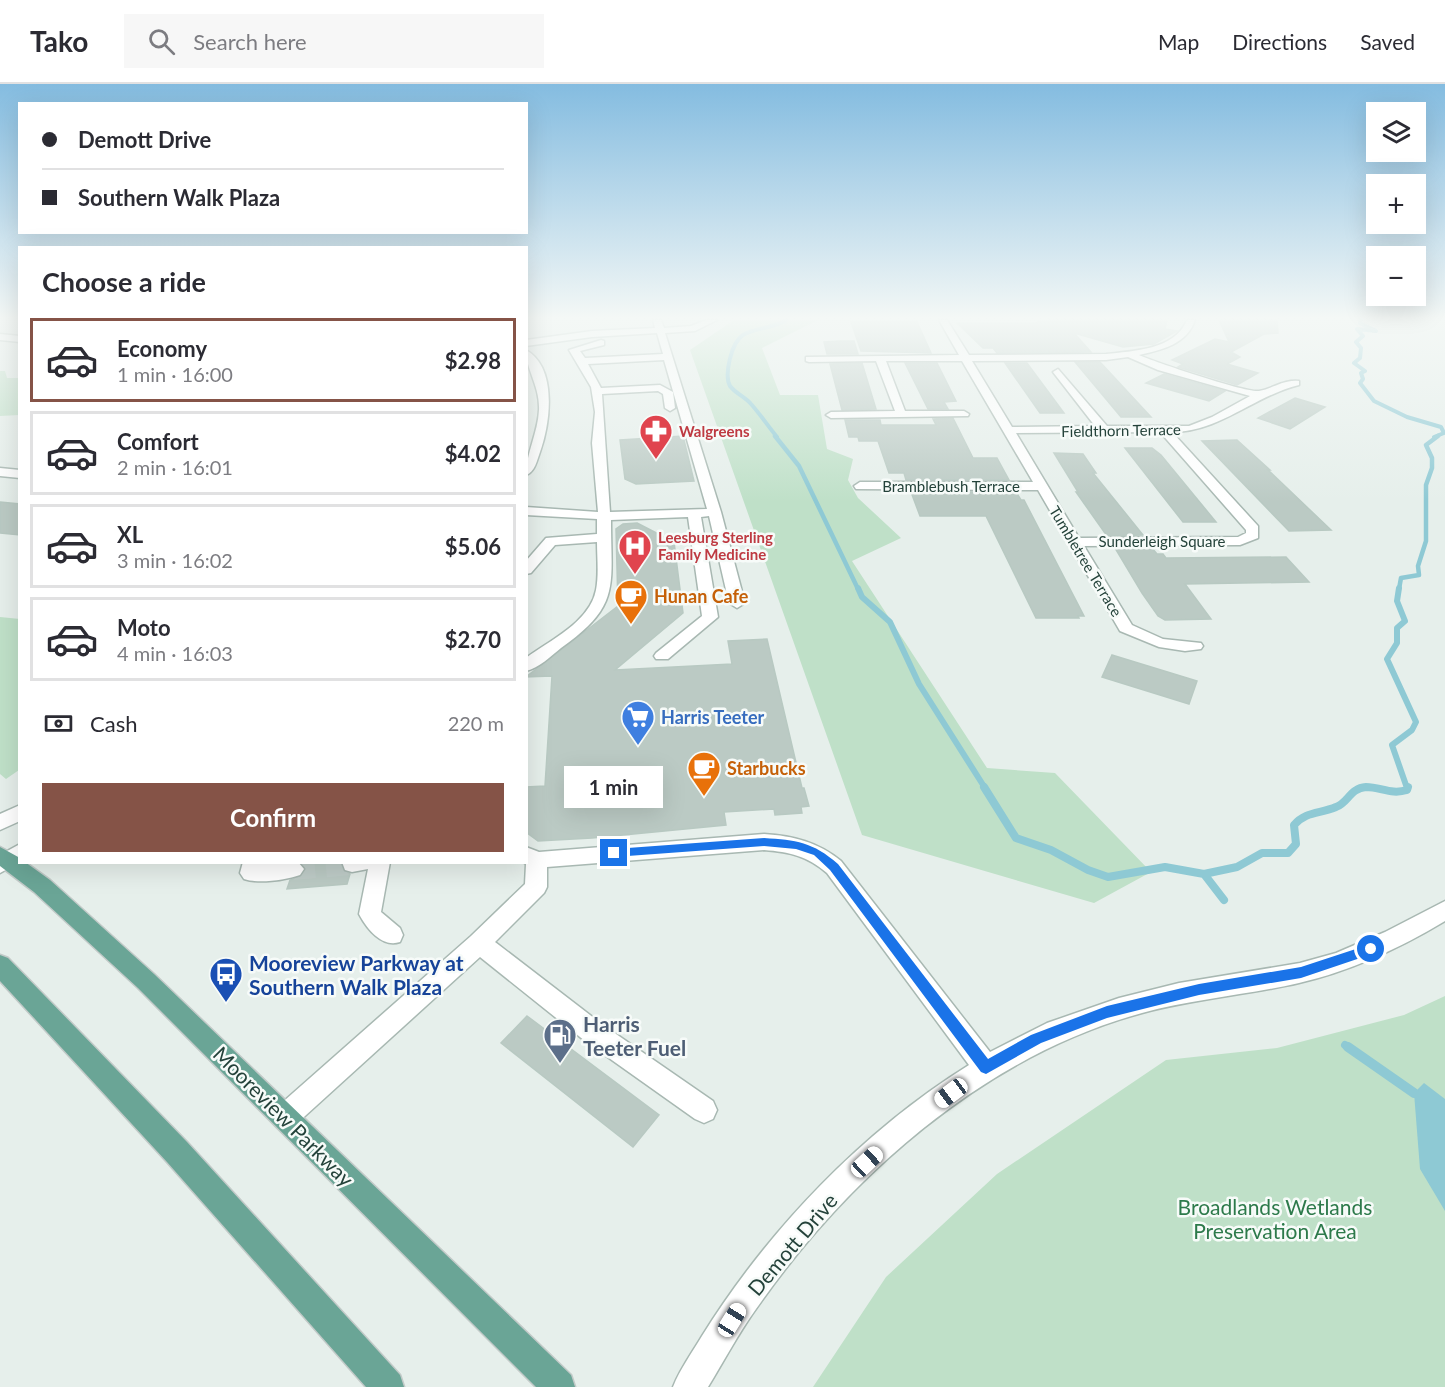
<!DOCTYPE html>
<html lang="en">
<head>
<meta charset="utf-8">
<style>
  :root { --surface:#fff; --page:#f7f7f7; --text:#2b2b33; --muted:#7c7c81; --line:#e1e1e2; --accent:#855347 }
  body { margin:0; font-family:Lato,sans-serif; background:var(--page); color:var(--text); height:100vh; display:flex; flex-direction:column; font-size:22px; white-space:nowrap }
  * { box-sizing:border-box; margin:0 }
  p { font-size:20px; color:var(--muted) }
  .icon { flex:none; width:33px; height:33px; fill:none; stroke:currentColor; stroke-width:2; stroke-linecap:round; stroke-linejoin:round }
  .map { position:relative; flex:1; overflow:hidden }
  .sheet { position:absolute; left:18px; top:162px; width:510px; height:618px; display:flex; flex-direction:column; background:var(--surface); border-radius:0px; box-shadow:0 6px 24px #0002 }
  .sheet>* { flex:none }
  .guide { position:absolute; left:18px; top:18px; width:510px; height:132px; border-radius:0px; box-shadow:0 6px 24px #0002; display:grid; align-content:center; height:132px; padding:0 24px; background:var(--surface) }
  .fabs { position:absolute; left:1366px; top:18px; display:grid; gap:12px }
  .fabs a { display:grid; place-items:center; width:60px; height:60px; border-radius:0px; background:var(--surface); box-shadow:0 6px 24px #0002; font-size:30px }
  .end { position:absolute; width:27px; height:27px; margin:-14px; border:8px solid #1a73e8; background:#fff; box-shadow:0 0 0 3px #fff }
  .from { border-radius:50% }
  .bubble { position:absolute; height:42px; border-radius:0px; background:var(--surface); box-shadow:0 6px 24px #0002; font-size:20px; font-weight:700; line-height:42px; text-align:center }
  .car { position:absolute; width:18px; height:36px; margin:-18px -9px; border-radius:8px; box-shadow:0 0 4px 2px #0007; background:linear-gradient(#fff 24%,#345 0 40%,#fff 0 76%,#345 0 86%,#fff 0) }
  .guide b { display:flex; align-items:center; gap:21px; height:57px; font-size:22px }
  .guide b+b { border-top:2px solid var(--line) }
  .guide i { width:15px; height:15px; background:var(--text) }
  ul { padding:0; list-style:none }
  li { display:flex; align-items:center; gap:18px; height:84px; margin:0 12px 9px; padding:0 12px; border:3px solid var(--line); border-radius:0px }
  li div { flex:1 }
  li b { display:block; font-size:22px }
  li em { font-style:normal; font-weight:700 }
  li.selected { border-color:var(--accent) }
  li>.icon { width:54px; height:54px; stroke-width:1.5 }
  h2 { padding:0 24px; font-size:27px; line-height:72px }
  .pay { display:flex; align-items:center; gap:15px; height:66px; padding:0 24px; font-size:22px }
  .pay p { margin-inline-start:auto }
  .button { display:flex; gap:12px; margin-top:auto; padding:12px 24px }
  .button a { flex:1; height:69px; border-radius:0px; background:var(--accent); color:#fff; font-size:24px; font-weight:700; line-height:69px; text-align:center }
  header { display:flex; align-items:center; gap:36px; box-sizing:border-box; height:84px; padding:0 30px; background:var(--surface); border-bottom:2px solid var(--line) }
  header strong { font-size:28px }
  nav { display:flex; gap:33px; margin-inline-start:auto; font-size:21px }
  .search { width:420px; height:54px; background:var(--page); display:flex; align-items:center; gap:15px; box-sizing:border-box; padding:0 21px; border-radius:0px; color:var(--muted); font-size:22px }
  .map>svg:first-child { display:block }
  .green { fill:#bfe0c8 }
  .water { fill:#8ec9d4 }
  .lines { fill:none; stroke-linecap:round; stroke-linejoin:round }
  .stream-far4 { stroke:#8ec9d4; stroke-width:4 }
  .stream-far3 { stroke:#8ec9d4; stroke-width:4.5 }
  .stream-far2 { stroke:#8ec9d4; stroke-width:6 }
  .stream-far1 { stroke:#8ec9d4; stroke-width:8 }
  .stream { stroke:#8ec9d4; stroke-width:10 }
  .building { fill:#bbcac4; stroke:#b8c9c2; stroke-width:1.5 }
  .minor-tunnel { stroke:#bfccc8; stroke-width:22; stroke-dasharray:22 11; stroke-linecap:butt }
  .minor-casing { stroke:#a8b8b2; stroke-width:3 }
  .major-casing { stroke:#c2cac8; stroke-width:3 }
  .minor { fill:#fff; fill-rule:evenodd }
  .major { fill:#6aa596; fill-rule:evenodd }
  .route { fill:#1a73e8 }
  .labels { text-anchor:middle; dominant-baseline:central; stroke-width:5; stroke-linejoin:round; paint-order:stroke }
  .far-street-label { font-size:15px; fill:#24423a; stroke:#f7fbf9 }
  .far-health-label { font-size:15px; font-weight:bold; fill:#be3a42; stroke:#f7fbf9; text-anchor:start }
  .food-label { font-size:18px; font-weight:bold; fill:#c56008; stroke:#f7fbf9; text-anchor:start }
  .shop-label { font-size:18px; font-weight:bold; fill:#366cbe; stroke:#f7fbf9; text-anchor:start }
  .near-transit-label { font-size:21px; font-weight:bold; fill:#164399; stroke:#f7fbf9; text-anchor:start }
  .near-service-label { font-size:21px; font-weight:bold; fill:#4e5e75; stroke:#f7fbf9; text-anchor:start }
  .near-street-label { font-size:21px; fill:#24423a; stroke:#f7fbf9 }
  .near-park-label { font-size:21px; fill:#2d7a4b; stroke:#f7fbf9 }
</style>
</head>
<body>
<header>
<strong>Tako</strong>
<div class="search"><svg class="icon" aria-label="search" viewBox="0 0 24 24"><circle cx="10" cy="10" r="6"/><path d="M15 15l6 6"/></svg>Search here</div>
<nav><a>Map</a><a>Directions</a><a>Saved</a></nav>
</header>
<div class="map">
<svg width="1445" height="1303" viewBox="0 0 1445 1303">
  <rect width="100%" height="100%" fill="#e6efeb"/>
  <path class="green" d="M734 236H818L762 264 780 311H818L827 365 853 375 848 396 858 414 901 454 852 477 987 684 1055 689 1151 788 1094 819 862 751 690 266Z
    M0 287H5L7 294H19V331L0 332Z
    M0 533 20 535 19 686 6 695 0 690Z
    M1445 912V1303H813L886 1193 997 1090 1166 976 1277 964 1404 931Z"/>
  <path class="water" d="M1424 999 1445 1015V1127L1420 1085 1414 1009Z"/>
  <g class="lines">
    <path class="stream-far4" d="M1361 236 1360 239 1376 247 1357 245 1363 252 1356 258 1361 264 1360 274 1354 279 1365 287 1361 289 1363 295 1360 299 1374 317 1407 333 1441 343 1444 349 1434 353
      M777 353C768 342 760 330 751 320 745 313 735 309 730 302 724 291 731 259 743 251 756 243 773 245 786 236"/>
    <path class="stream-far3" d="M775 352 799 382 858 505
      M1399 505 1401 494 1419 491 1418 482 1426 457V401L1432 384V374L1426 361 1438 352"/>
    <path class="stream-far2" d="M858 504 862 513 890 538 919 600 985 704
      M1399 504 1397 517 1405 537 1397 544V559L1387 575 1416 638 1412 646 1392 661 1407 704
      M1359 704H1375"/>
    <path class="stream-far1" d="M984 703 1016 754 1051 766 1088 786 1108 793 1165 783 1204 790
      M1224 816 1204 790 1237 783 1262 769H1288L1296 760 1294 741C1306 727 1320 730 1336 723 1348 719 1350 704 1366 703 1381 703 1391 711 1407 706L1408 703
      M1345 961 1350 964"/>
    <path class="stream" d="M1348 963 1414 1009"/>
  </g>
  <path class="building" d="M1047 236H1167L1165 245 1177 247 1154 260 1123 263 1074 249 1091 268 997 269 993 264H983L957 239H1035Z
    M1219 236H1277L1278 249 1264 250 1231 268 1240 273 1227 280 1258 289 1237 301 1178 283 1183 280 1172 276 1215 255 1229 258Z
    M851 238H917L931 269 861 267Z
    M840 257H854L858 270H827L824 258Z
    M1075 278H1100L1151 333H1121Z
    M862 279 876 325 842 326 830 280Z
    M905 279H937L956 317 944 318 948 325H928Z
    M1005 279H1027L1064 329H1040Z
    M1164 290 1225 307 1209 317 1146 299Z
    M1295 314 1325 323 1290 345 1258 334Z
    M953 334 973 374H997L1009 396H906L904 389H889L878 357H859L858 353H849L845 336H880L881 341H936L933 335Z
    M683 352 694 397 636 400 625 395 620 356Z
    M1237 356 1270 386H1268L1331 446 1289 447 1202 357Z
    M1125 364H1152L1161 371 1216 438H1183Z
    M1054 369 1083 370 1096 389H1093L1143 451 1107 452 1076 408H1078Z
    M911 408H1016L1021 416H1024L1084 532H1078L1079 534H1036L986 432H920Z
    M0 418 20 420V451L0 449Z
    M637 439 674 458 683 529 615 586 732 580 728 557 767 555 802 704H804L809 722 801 723 802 729 775 731 774 725 724 728 726 741 592 754 538 757 526 748V703L545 702 552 592 526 593 618 522 616 445 623 440Z
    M1115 464H1152L1157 470H1163L1166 474 1286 473 1309 498 1185 500 1211 535 1165 536 1158 532 1142 509Z
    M1112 571 1197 597 1189 620 1102 593Z
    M301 778H340L343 787 350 790 347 800 287 805 290 796 301 793 306 786Z
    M527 932 659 1031 633 1063 501 959Z"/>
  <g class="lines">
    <path class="minor-tunnel" d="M293 785 352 780"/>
    <defs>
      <path id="minor" d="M653 236H661L664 244 691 242 706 236H717L695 247 665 249 721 428 745 519 737 524 729 519 709 432 701 433 718 533 668 575H656L654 572 656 569 702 532 688 433 611 436C611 503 621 522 561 564 551 572 539 584 526 587V574C550 556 590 538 596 506 599 491 597 473 597 458L555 461 531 489 526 490V477L546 454 597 450V435L526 431V423L598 428 592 359 595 328 591 303 569 266 601 256 604 257V261L580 267 585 274 663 270 657 249 592 253 526 262V256L592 247 655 244ZM664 276 707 425 610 428 602 310 658 307 663 310 665 324 670 327 675 324 673 308 660 301 601 304 588 280Z
        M939 236H947L969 271 1106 270C1133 267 1175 266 1187 236H1195C1187 260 1162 266 1139 271 1155 278 1246 309 1259 307 1272 305 1284 295 1299 297V301C1254 312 1220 348 1172 348L1258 442V454L1240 461 1084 462 1132 541 1163 555 1201 559 1203 562 1201 565 1185 567 1159 563 1120 547 1038 406 856 405 854 402 860 398H1033L962 277H886L905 327H964L969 330 968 332 831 334 826 331 831 328 895 327 876 277 809 278 806 277V273L959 271ZM1128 273 1158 286 1250 312 1212 333 1189 342H1107L1058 285 1053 288 1095 342 1012 343 972 277 1106 276ZM1160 348 1246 446V449L1238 453 1079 454 1016 349Z
        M0 250 20 252V258L0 256Z
        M526 266C558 284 550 340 540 368 537 376 535 388 526 391 526 369 538 349 539 326 540 302 526 286 526 266Z
        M0 384 20 386V394L0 392Z
        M20 721V737L0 746V730Z
        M764 750C794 752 818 758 841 777L990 968 1047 939 1119 914 1179 899 1300 879 1336 869 1385 848 1445 817V837C1400 864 1351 887 1299 899 1247 911 1194 915 1142 929 984 972 848 1093 756 1225 738 1250 724 1277 708 1303H673C680 1285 692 1269 702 1252 768 1146 863 1047 969 981L827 789C807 772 790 768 764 766L547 783V803L544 809 495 858 603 941 713 1017 717 1026 713 1035 704 1039 695 1035 585 957 480 873 294 1042 285 1046 276 1042 272 1033 276 1024 471 852 525 800 526 780 523 778H526V763L539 768Z
        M20 760V778L0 789V771Z
        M243 778H298L304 785 300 791C285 796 259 800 244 795L240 789Z
        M342 778H390L381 828 400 844 403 851 400 858C382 864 367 845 359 830L368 785 352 788 345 786Z"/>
      <path id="major" d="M0 763 20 774V778H25L50 796 154 890 571 1291 575 1303H536L138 904 34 808 0 782Z
        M0 871 8 874 187 1058 400 1291 404 1303H366L167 1078 0 897Z"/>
    </defs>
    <use href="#minor" class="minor-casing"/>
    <use href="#major" class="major-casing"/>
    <use href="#minor" class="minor"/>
    <use href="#major" class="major"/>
  </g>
  <linearGradient id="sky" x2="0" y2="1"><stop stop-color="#84bce0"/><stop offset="0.56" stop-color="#f4f8f6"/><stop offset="1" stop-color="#f4f8f6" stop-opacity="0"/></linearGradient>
  <rect width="1445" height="418" fill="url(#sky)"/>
  <path class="route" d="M764 754C796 756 813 758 838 780L988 975 1031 951 1107 922 1199 900 1301 883 1371 860 1377 865 1375 869 1301 894 1199 911 1107 934 1041 959 986 990 981 988 830 786 814 771 796 765 764 762 614 773 608 769 614 765Z"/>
  <defs>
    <symbol id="pharmacy-pin" viewBox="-11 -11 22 30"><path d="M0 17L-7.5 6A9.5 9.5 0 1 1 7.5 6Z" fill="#e0444e" stroke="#f7fbf9"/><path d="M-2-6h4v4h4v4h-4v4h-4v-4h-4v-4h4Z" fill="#fff"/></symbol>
    <symbol id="hospital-pin" viewBox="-11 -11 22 30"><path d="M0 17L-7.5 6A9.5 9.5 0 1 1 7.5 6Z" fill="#e0444e" stroke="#f7fbf9"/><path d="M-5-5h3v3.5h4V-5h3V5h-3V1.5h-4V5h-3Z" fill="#fff"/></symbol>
    <symbol id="cafe-pin" viewBox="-11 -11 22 30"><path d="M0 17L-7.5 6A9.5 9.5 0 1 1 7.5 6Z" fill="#e8710a" stroke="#f7fbf9"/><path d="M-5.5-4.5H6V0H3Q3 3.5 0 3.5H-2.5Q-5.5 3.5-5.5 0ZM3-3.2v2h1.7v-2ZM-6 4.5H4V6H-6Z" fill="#fff"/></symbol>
    <symbol id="supermarket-pin" viewBox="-11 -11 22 30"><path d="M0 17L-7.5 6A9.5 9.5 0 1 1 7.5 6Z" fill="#3f7fe0" stroke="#f7fbf9"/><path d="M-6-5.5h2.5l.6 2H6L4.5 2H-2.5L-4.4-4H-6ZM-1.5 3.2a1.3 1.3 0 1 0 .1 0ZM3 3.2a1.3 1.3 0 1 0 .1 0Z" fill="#fff"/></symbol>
    <symbol id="bus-pin" viewBox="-11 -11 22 30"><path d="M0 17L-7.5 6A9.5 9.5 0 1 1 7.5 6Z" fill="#1a4fb4" stroke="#f7fbf9"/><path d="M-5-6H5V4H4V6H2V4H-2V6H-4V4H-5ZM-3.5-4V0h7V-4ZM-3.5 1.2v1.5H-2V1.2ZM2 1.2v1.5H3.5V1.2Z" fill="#fff"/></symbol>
    <symbol id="fuel-pin" viewBox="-11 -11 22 30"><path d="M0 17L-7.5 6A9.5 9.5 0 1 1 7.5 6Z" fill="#5c6f8a" stroke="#f7fbf9"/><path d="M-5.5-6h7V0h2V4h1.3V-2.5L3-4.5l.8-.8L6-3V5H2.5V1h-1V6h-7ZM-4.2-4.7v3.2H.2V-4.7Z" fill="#fff"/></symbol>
  </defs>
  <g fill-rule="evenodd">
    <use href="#pharmacy-pin" x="637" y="328" width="38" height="52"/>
    <use href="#hospital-pin" x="616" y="443" width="38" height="52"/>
    <use href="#cafe-pin" x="612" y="493" width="38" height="52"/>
    <use href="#supermarket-pin" x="619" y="614" width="38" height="52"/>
    <use href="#cafe-pin" x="685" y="665" width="38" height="52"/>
    <use href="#bus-pin" x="207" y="871" width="38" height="52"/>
    <use href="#fuel-pin" x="541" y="932" width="38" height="52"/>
  </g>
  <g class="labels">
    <g class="far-street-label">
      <text transform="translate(1121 346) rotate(-1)">Fieldthorn Terrace</text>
      <text x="951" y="402">Bramblebush Terrace</text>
      <text x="1162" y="457">Sunderleigh Square</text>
      <text transform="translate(1086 477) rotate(59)">Tumbletree Terrace</text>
    </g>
    <g class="far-health-label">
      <text x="679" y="347">Walgreens</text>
      <text x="658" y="453">Leesburg Sterling<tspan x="658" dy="17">Family Medicine</tspan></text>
    </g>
    <g class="food-label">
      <text x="654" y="512">Hunan Cafe</text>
      <text x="727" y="684">Starbucks</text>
    </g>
    <g class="shop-label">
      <text x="661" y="633">Harris Teeter</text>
    </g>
    <g class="near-transit-label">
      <text x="249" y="878">Mooreview Parkway at<tspan x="249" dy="24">Southern Walk Plaza</tspan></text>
    </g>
    <g class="near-service-label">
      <text x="583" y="939">Harris<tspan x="583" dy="24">Teeter Fuel</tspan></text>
    </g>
    <g class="near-street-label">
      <text transform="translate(284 1032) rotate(45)">Mooreview Parkway</text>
      <text transform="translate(792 1160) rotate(-50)">Demott Drive</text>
    </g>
    <g class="near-park-label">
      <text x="1275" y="1122">Broadlands Wetlands<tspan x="1275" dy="24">Preservation Area</tspan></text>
    </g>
  </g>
</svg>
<div class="fabs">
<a><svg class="icon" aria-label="layers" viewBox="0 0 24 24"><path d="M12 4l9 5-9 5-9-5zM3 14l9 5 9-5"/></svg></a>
<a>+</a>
<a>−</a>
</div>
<i class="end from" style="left:1371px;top:865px"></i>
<i class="end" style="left:614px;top:769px"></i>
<div class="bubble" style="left:564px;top:682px;width:99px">1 min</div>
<i class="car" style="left:951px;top:1009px;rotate:233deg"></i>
<i class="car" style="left:867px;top:1078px;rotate:47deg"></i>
<i class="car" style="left:732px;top:1236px;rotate:32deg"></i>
<div class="guide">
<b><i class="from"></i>Demott Drive</b>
<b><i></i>Southern Walk Plaza</b>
</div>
<section class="sheet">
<h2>Choose a ride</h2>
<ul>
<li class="selected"><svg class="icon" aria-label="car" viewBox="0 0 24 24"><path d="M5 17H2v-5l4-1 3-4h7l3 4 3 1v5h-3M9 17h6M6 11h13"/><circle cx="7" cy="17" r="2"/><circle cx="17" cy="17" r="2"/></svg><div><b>Economy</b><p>1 min · 16:00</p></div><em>$2.98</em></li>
<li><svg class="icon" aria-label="car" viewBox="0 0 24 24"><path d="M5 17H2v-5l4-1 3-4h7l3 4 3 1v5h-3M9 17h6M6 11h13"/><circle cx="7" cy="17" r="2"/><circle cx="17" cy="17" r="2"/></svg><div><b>Comfort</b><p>2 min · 16:01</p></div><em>$4.02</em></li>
<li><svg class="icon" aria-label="car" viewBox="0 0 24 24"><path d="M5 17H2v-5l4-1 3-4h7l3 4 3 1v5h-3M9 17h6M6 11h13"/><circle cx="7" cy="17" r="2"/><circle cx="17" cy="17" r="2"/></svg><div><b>XL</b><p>3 min · 16:02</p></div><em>$5.06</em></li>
<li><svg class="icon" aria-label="car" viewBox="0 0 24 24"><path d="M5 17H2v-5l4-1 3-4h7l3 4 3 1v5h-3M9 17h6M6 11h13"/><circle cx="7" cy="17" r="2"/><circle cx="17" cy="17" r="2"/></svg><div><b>Moto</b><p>4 min · 16:03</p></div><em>$2.70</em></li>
</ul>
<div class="pay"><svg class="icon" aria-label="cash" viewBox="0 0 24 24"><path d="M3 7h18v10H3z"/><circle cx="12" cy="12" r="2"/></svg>Cash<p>220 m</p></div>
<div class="button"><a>Confirm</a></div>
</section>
</div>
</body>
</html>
